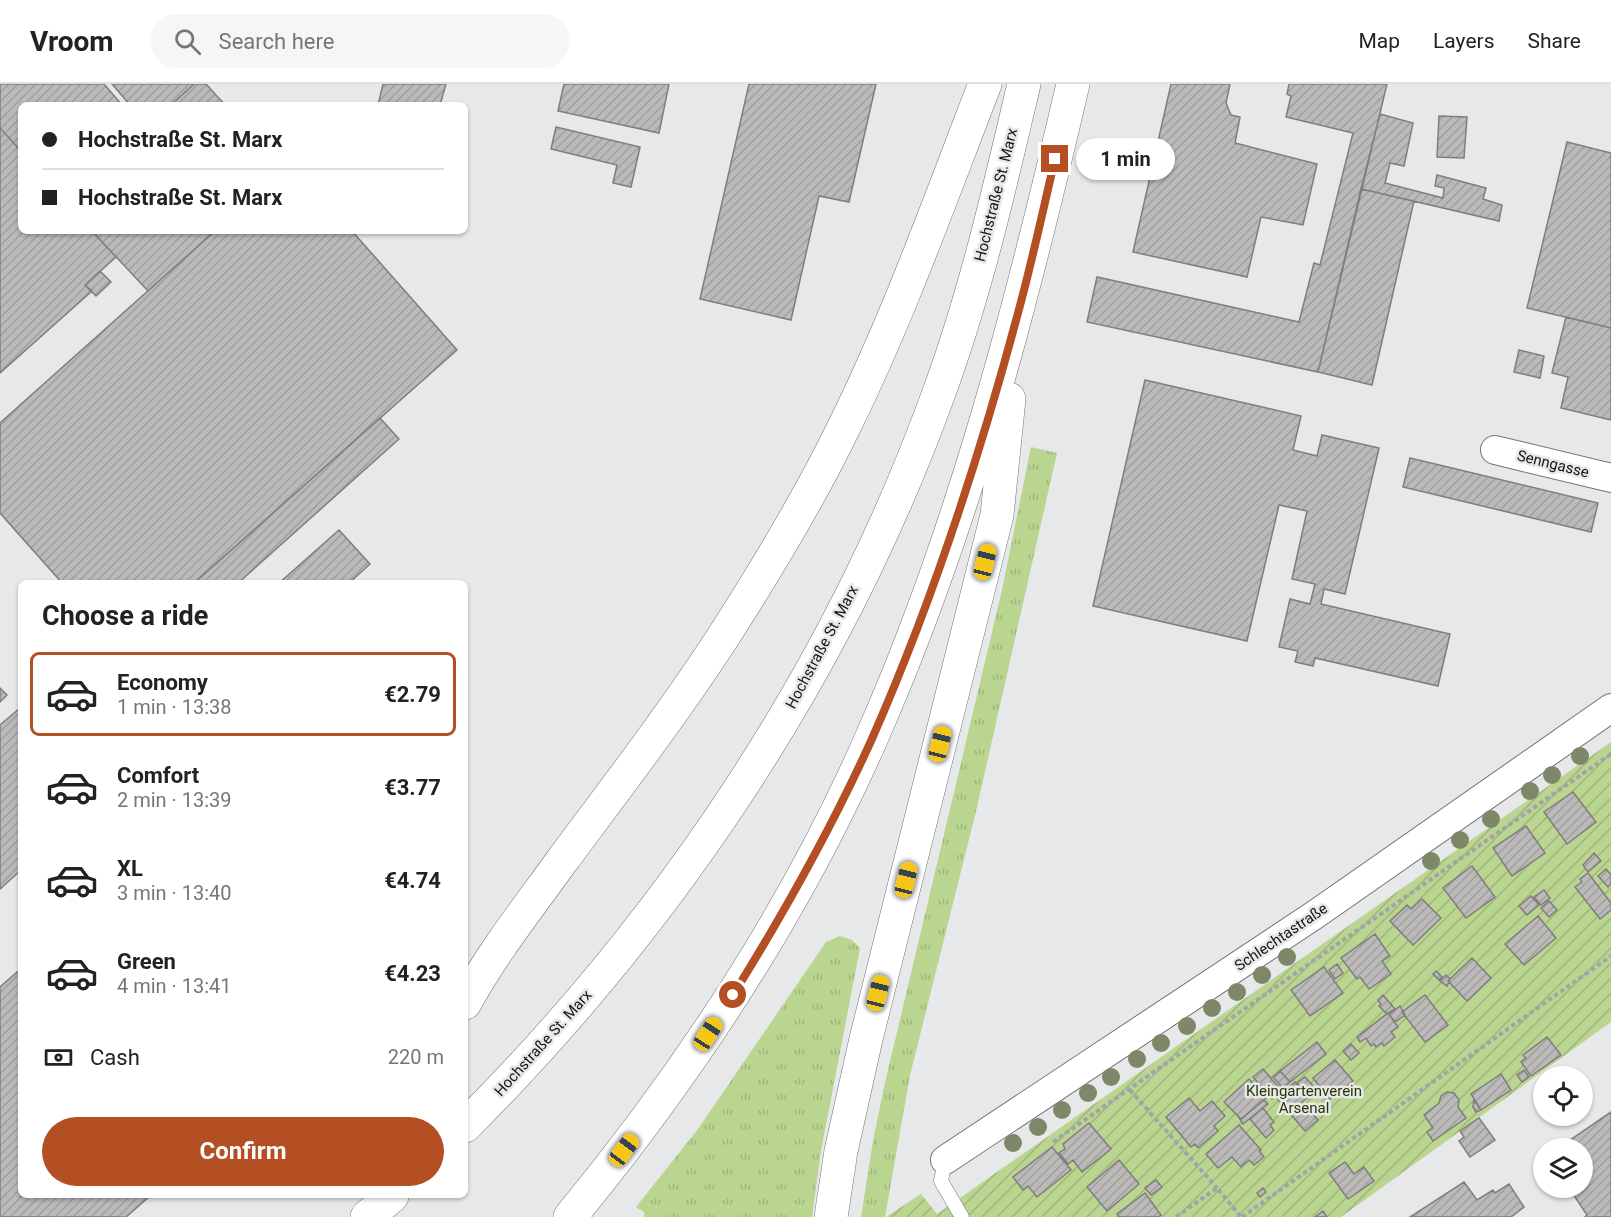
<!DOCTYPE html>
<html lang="en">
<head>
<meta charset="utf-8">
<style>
  :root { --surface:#fff; --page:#f6f6f6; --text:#222; --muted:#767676; --line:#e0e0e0; --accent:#b44e23 }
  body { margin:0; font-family:Roboto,sans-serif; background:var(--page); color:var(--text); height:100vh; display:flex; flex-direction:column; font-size:22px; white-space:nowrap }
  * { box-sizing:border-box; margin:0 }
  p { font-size:20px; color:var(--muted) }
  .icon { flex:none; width:33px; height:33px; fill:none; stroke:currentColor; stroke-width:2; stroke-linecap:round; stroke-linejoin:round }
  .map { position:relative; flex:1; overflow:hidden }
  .sheet { position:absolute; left:18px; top:496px; width:450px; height:618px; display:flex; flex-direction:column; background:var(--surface); border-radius:9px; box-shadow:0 2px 4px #0004 }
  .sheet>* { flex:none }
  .top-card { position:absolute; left:18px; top:18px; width:450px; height:132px; border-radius:9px; box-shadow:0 2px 4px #0004; display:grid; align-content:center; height:132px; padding:0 24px; background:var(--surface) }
  .buttons { position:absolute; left:1533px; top:982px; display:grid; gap:12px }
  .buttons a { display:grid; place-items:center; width:60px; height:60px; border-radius:50%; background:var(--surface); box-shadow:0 2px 4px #0004; font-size:30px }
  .end { position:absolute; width:27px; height:27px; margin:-14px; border:8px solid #b44e23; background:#fff; box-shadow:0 0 0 3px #fff }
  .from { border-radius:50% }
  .bubble { position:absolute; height:42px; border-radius:21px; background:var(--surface); box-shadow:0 2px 4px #0004; font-size:20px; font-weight:700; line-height:42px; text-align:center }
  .car { position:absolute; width:18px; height:36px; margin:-18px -9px; border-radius:8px; box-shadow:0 0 4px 2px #0007; background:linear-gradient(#f5c518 24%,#345 0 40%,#f5c518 0 76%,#345 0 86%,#f5c518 0) }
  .top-card b { display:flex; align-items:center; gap:21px; height:57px; font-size:22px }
  .top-card b+b { border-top:2px solid var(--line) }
  .top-card i { width:15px; height:15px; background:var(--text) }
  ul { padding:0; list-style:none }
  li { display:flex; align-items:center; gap:18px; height:84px; margin:0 12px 9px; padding:0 12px; border:3px solid transparent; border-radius:9px }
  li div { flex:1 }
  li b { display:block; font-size:22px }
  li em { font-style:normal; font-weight:700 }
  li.on { border-color:var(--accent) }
  li>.icon { width:54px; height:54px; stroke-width:1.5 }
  h2 { padding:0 24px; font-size:27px; line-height:72px }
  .pay { display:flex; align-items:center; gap:15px; height:66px; padding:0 24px; font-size:22px }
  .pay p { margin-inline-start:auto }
  .button { display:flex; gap:12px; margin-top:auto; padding:12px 24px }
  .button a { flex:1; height:69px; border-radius:36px; background:var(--accent); color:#fff; font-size:24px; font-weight:700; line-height:69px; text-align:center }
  header { display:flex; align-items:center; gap:36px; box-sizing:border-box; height:84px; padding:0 30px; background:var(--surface); border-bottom:2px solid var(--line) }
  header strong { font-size:28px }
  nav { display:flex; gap:33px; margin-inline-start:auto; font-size:21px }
  .search { width:420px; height:54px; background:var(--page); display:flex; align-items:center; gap:15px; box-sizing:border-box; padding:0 21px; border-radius:33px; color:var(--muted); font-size:22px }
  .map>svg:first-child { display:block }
  .grass { fill:url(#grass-tufts) }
  .garden { fill:url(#garden-furrows) }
  .building { fill:url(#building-hatch); stroke:#7f7e7c; stroke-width:1.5 }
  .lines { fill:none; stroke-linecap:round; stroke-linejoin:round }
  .lane-casing { stroke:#737476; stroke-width:15 }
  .street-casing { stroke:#737476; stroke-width:30 }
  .highway-casing { stroke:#737476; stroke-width:34 }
  .path { stroke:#a3a4a6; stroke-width:4; stroke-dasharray:4.5 3; stroke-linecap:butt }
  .lane { stroke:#fff; stroke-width:14 }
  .street { stroke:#fff; stroke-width:28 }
  .highway { stroke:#fff; stroke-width:33 }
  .tree { fill:#7e8869 }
  .route { stroke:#b44e23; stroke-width:8 }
  .labels { text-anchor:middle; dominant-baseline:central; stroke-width:5; stroke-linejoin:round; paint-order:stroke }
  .street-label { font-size:15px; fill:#151516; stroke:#e7e8ea }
  .park-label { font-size:15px; fill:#283900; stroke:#e7e8ea }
</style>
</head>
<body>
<header>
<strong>Vroom</strong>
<div class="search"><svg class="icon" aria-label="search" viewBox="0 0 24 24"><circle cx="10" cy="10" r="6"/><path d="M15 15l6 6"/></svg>Search here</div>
<nav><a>Map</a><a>Layers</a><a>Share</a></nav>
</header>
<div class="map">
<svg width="1611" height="1133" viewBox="0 0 1611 1133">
  <defs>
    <pattern id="grass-tufts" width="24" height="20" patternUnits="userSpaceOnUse" patternTransform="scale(1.5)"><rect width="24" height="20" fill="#bad590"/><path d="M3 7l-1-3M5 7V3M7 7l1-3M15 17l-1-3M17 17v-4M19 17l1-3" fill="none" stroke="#9fb67b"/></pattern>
    <pattern id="garden-furrows" width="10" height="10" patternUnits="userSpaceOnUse" patternTransform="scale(1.5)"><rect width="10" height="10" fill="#bad590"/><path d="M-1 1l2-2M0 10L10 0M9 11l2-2" fill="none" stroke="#9fb67b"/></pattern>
    <pattern id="building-hatch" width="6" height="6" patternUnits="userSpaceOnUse" patternTransform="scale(1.5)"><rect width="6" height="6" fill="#bcbab8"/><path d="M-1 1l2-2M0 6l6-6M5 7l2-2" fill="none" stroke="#a19f9d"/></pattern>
  </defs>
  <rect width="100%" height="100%" fill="#e7e8ea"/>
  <path class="grass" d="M1031 363 1057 369 977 723 910 991 885 1133H861L873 1057 884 1003 1002 506Z
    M840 852 852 856 860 864 821 1067 812 1133H644V1128L636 1123 698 1045 826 858Z"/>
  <path class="garden" d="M1611 658V938L1341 1133H886L921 1110 937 1130Z"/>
  <path class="building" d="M0 0H104L122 21H21V67L0 44Z
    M112 0H194L171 21H130Z
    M194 0H206L225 21H171Z
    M383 0H446L440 21H378Z
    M564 0H669L659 49 558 27Z
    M749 0H876L849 118 819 112 791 236 700 215Z
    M1171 0H1230L1226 19 1231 31 1240 33 1235 59 1317 80 1303 141 1261 133 1247 193 1133 168Z
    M1289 0H1387L1318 288 1087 238 1097 193 1299 238 1314 179 1320 181 1353 49 1286 33 1291 12 1287 10Z
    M1380 30 1413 39 1404 82 1390 79 1385 99 1443 114 1444 104 1435 102 1437 91 1486 104 1483 115 1502 121 1499 137 1361 105Z
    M1439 32 1467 33 1464 74 1437 73Z
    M556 43 640 63 631 103 613 99 617 81 551 65Z
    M0 44 21 67V147H92L116 173 85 201 92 207 0 289Z
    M1567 58 1611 69V244L1527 224Z
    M1361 105 1414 117 1372 301 1318 288Z
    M92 147H215L148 207Z
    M215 147H352L457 266 193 500H63L0 429V339Z
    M100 187 111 198 96 212 85 201Z
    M1566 233 1611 244V336L1561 324 1568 293 1552 289Z
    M1519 266 1544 272 1540 294 1514 288Z
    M1145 296 1301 332 1293 366 1317 372 1322 351 1379 364 1345 510 1324 505 1321 520 1450 550 1438 602 1315 574 1313 582 1295 578 1298 567 1279 563 1290 515 1310 520 1315 500 1292 495 1307 427 1279 421 1247 557 1093 522Z
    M380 334 399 355 237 500H193Z
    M1410 374 1598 419 1591 448 1403 403Z
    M339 446 370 480 348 500H278Z
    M0 604 7 611 0 618Z
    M20 624 21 786 0 805V641Z
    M1573 708 1596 738 1567 760 1544 728Z
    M1526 742 1545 769 1512 792 1493 764Z
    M1594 769 1601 777 1588 788 1583 781Z
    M1472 782 1495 813 1466 834 1443 804Z
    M1606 785 1611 791V800L1608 803 1598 792Z
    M1588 789 1611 819V826L1600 835 1575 803 1582 798 1580 795Z
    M1544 806 1550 814 1541 821 1534 813Z
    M1531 812 1539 821 1527 831 1519 822Z
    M1422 815 1441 834 1413 861 1390 837 1407 821 1411 825Z
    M1549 817 1557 826 1549 833 1541 824Z
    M1538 832 1556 854 1524 881 1505 860Z
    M1375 850 1390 872 1382 877 1391 890 1369 905 1360 893 1357 895 1341 874Z
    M1472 874 1491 894 1467 917 1448 897Z
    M1337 880 1343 889 1335 895 1329 886Z
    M1324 883 1343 909 1310 932 1291 906Z
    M1436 887 1442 893 1439 896 1433 890Z
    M17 888 21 892V1112H150L126 1133H0V903Z
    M1446 891 1450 895 1447 902 1440 897Z
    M1383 911 1395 925 1387 930 1379 922 1381 920 1378 916Z
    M1425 911 1448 941 1425 958 1402 928Z
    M1400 922 1405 931 1395 938 1389 930Z
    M1388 929 1398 943 1391 948 1395 953 1384 962 1382 959 1376 963 1374 960 1371 962 1366 954 1360 958 1357 953Z
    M1547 953 1561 971 1531 992 1521 978 1526 974 1523 971Z
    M1317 958 1326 970 1290 998 1280 987Z
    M1351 960 1359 969 1351 976 1343 967Z
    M1335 976 1353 997 1330 1015 1313 994Z
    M1263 985 1281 1006 1272 1015 1253 993Z
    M1524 986 1529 993 1522 998 1517 991Z
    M1280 987 1290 998 1283 1004 1273 993Z
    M1501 990 1511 1006 1481 1026 1471 1010Z
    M1305 993 1314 1003 1306 1010 1297 999Z
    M1249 995 1266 1014 1241 1035 1224 1018Z
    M1295 998 1308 1013 1302 1018 1318 1036 1305 1047 1276 1013Z
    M1447 1008 1454 1009 1459 1016 1458 1023 1466 1034 1433 1057 1427 1048 1433 1044 1424 1031 1439 1019 1441 1012Z
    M1189 1014 1200 1027 1212 1017 1225 1032 1214 1042 1218 1047 1198 1064 1195 1060 1191 1063 1166 1033Z
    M1264 1016 1268 1020 1243 1040 1238 1032 1241 1035Z
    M1474 1016 1481 1026 1476 1028 1473 1023Z
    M1263 1024 1274 1038 1270 1041 1274 1046 1266 1054 1250 1035Z
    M1611 1028V1133H1585L1587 1131 1569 1104H1582V1065H1557Z
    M1479 1034 1495 1056 1470 1073 1459 1057 1464 1053 1460 1047Z
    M1089 1039 1111 1065 1082 1088 1073 1076 1068 1080 1059 1069 1065 1065 1063 1060Z
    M1239 1041 1261 1066 1259 1067 1264 1073 1254 1081 1249 1076 1241 1083 1232 1073 1218 1084 1206 1070Z
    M1052 1063 1071 1086 1037 1113 1028 1102 1023 1106 1013 1093Z
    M1119 1076 1139 1100 1107 1127 1087 1103Z
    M1345 1078 1354 1090 1364 1083 1374 1097 1348 1115 1329 1089Z
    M1156 1096 1162 1103 1151 1111 1145 1104Z
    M1464 1098 1477 1116 1493 1106 1495 1109 1509 1100 1524 1123 1511 1133H1410Z
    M1263 1104 1266 1108 1260 1113 1257 1109Z
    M1145 1109 1161 1131 1158 1133H1119L1117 1130Z
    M1323 1127 1327 1133H1315Z"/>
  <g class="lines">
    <defs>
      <path id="lane" d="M945 1076 941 1097 962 1133"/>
      <path id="street" d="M1495 366 1611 394
        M945 1076 1316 830 1611 624"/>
      <path id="highway" d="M465 919C492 869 528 824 561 778 616 704 673 630 723 553 766 486 808 417 843 345 898 234 940 116 985 0
        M465 1042C671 836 837 588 937 314 975 212 999 106 1024 0
        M367 1133 392 1112
        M570 1133C690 987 795 828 871 655 964 445 1021 223 1073 0
        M831 1133 841 1067 866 955 997 431 1009 315"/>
    </defs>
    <use href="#lane" class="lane-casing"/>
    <use href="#street" class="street-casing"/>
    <use href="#highway" class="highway-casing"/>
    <path class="path" d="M1130 1006 1217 1104
      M1053 1058 1611 670
      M1176 1133 1217 1104 1241 1133
      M1242 1133 1611 872"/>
    <use href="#lane" class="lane"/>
    <use href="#street" class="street"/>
    <use href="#highway" class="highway"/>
  </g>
  <g class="tree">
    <circle cx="1580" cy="672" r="9"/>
    <circle cx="1552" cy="691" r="9"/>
    <circle cx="1530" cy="707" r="9"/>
    <circle cx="1491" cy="735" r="9"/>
    <circle cx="1460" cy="756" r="9"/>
    <circle cx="1431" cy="777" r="9"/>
    <circle cx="1287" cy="873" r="9"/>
    <circle cx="1262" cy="891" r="9"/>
    <circle cx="1237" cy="908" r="9"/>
    <circle cx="1212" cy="924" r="9"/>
    <circle cx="1187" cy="942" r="9"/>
    <circle cx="1161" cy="959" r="9"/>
    <circle cx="1137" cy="975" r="9"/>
    <circle cx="1111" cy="993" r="9"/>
    <circle cx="1088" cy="1009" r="9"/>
    <circle cx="1062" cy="1026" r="9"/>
    <circle cx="1038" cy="1043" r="9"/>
    <circle cx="1013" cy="1059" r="9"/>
  </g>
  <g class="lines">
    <path class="route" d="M733 911C784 829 831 745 871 657 932 519 979 375 1018 229 1032 178 1043 126 1055 75"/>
  </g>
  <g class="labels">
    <g class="street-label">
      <text transform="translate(996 111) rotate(-76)">Hochstraße St. Marx</text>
      <text transform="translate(1553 380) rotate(14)">Senngasse</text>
      <text transform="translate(822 563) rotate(-62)">Hochstraße St. Marx</text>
      <text transform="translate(1281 853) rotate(-34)">Schlechtastraße</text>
      <text transform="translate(543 959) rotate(-48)">Hochstraße St. Marx</text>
    </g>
    <g class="park-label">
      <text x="1304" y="1007">Kleingartenverein<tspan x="1304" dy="17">Arsenal</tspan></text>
    </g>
  </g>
</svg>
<div class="buttons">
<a><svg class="icon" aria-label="locate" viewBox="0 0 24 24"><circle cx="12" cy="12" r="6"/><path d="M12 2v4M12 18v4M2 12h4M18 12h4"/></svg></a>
<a><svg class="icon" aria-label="layers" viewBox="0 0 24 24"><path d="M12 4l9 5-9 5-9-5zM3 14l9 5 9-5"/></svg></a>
</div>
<i class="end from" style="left:733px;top:911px"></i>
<i class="end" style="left:1055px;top:75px"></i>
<div class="bubble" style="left:1076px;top:54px;width:99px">1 min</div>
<i class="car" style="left:985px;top:478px;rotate:14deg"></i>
<i class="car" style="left:940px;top:660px;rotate:14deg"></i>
<i class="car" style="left:906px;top:796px;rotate:14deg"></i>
<i class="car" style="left:878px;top:909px;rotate:14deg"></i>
<i class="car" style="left:708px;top:950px;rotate:33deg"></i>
<i class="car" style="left:624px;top:1066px;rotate:37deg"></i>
<div class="top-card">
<b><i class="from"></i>Hochstraße St. Marx</b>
<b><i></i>Hochstraße St. Marx</b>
</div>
<section class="sheet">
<h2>Choose a ride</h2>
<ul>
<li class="on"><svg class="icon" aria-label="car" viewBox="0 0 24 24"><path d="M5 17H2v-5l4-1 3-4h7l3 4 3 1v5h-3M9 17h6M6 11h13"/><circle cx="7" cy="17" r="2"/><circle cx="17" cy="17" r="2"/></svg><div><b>Economy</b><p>1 min · 13:38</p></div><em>€2.79</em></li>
<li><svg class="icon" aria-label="car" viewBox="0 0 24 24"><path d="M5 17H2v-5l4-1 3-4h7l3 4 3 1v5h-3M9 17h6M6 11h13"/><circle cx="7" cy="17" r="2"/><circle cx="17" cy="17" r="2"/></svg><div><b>Comfort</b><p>2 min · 13:39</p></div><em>€3.77</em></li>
<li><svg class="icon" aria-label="car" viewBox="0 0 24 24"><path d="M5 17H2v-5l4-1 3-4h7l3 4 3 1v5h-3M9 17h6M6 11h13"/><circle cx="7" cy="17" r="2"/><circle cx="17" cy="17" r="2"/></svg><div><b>XL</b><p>3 min · 13:40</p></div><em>€4.74</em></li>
<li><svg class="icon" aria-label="car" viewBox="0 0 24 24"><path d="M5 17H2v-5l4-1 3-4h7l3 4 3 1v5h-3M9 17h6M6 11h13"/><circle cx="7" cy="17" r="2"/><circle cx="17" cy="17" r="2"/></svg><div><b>Green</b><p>4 min · 13:41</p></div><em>€4.23</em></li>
</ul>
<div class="pay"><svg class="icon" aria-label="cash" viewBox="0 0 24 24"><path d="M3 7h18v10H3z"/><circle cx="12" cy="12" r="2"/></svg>Cash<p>220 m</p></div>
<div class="button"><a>Confirm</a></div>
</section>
</div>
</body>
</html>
